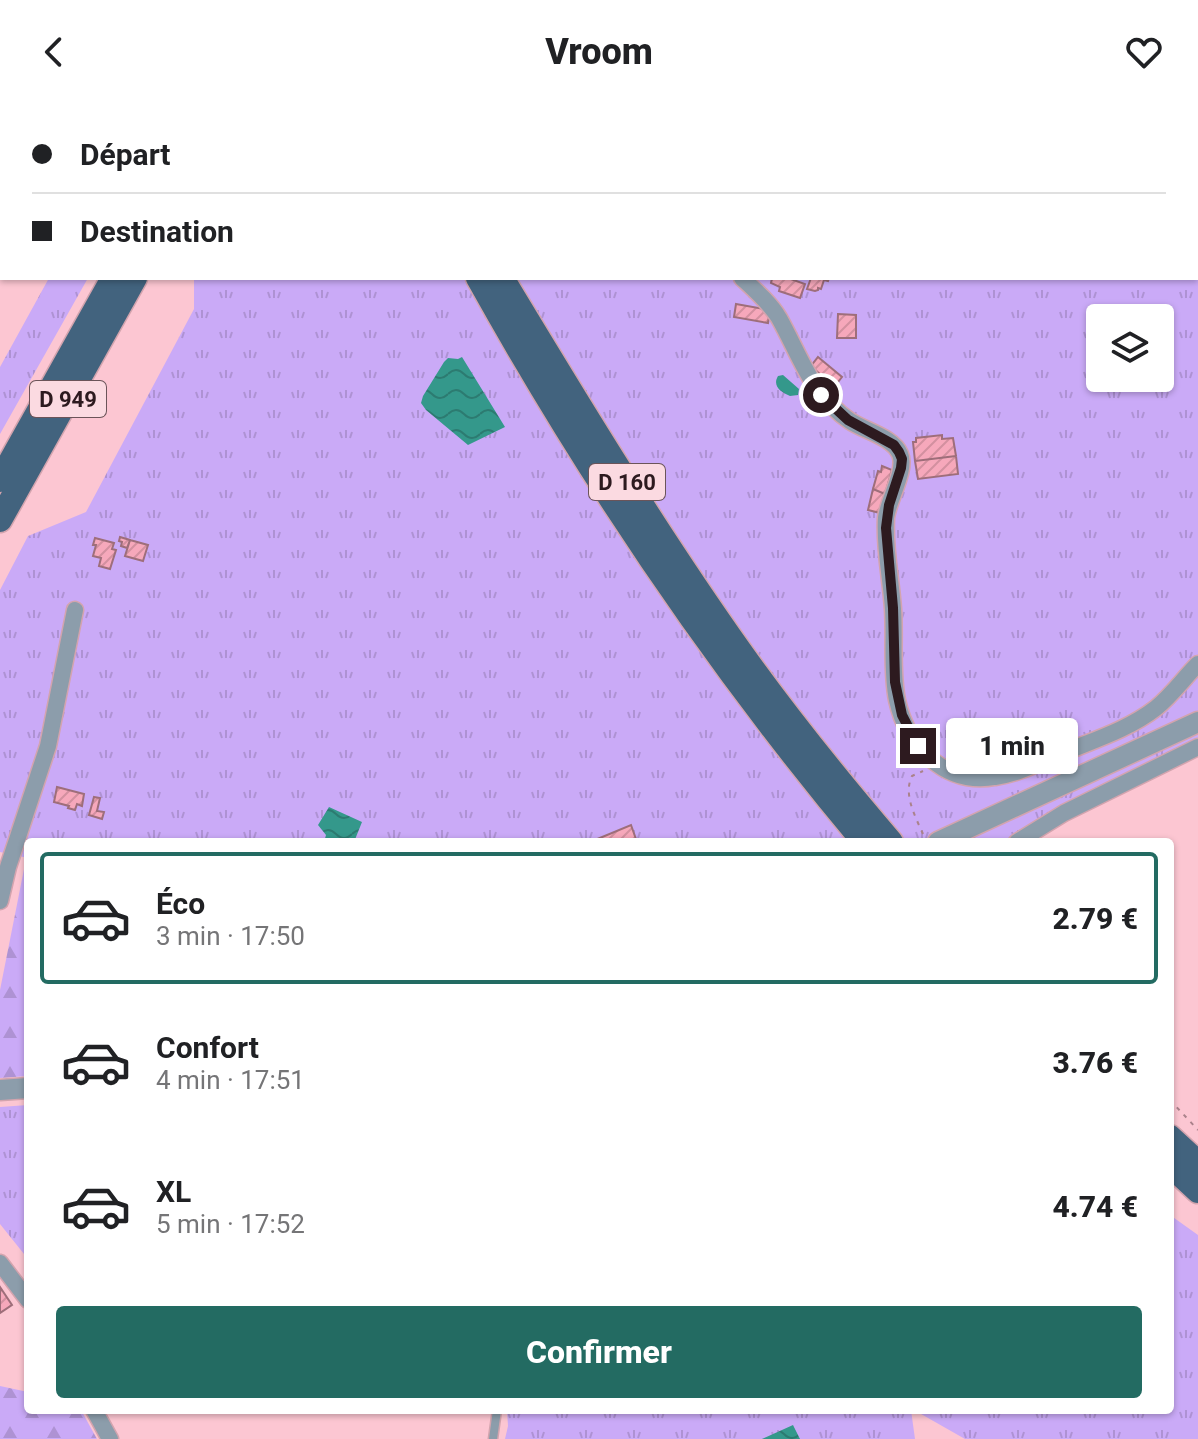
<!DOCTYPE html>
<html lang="fr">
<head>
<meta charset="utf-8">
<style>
  :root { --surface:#fff; --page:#f6f6f6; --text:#202124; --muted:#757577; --line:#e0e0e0; --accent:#236b62 }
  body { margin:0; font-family:Roboto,sans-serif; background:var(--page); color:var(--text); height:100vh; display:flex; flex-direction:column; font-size:30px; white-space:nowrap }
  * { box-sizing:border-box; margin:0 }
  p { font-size:26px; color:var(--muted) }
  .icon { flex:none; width:44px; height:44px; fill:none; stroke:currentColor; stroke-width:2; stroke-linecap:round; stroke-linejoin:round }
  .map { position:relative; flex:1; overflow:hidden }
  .side { position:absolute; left:24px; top:734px; width:1150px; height:576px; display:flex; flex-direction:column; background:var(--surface); border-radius:8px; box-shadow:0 2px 6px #0004 }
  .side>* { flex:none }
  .guide { position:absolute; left:0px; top:0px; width:1198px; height:176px; box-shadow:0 2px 6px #0004; display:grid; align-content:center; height:176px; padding:0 32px; background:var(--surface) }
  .fabs { position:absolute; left:1086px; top:200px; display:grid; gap:16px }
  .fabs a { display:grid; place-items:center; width:88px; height:88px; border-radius:8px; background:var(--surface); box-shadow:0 2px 6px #0004; font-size:40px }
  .end { position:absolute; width:36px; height:36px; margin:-18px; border:10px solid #2d1a1f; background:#fff; box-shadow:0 0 0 4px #fff }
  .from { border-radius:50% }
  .bubble { position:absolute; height:56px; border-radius:8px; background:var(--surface); box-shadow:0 2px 6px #0004; font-size:26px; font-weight:800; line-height:56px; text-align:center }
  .guide b { display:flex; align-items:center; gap:28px; height:76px; font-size:30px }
  .guide b+b { border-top:2px solid var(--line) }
  .guide i { width:20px; height:20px; background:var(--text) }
  ul { padding:14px 0 0; list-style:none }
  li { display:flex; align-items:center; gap:24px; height:132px; margin:0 16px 12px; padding:0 16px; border:4px solid transparent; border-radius:8px }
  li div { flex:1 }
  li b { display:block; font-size:30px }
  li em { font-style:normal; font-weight:800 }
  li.active { border-color:var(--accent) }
  li>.icon { width:72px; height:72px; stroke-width:1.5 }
  .button { display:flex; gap:16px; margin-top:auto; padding:16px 32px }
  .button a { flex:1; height:92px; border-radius:8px; background:var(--accent); color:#fff; font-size:32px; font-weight:800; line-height:92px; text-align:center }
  header { display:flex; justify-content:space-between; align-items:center; height:104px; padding:0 32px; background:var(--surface); font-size:36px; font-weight:800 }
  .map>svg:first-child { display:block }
  .grass { fill:url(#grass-tufts); fill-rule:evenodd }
  .forest { fill:url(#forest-firs) }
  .water { fill:url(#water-waves) }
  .building { fill:url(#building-hatch); stroke:#9e6e7a; stroke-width:2 }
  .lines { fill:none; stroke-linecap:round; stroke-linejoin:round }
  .service-casing { stroke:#d3a4ae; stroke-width:11 }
  .minor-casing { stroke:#d3a4ae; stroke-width:19 }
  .tertiary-casing { stroke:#d3a4ae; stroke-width:23 }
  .trunk-casing { stroke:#d3a4ae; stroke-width:27 }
  .path { stroke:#aa828b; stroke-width:2; stroke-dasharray:4 6; stroke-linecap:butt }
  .service { stroke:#8c9dab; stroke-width:8 }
  .minor { stroke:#8c9dab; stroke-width:16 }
  .tertiary { stroke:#8c9dab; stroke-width:20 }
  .trunk { stroke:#42637e; stroke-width:24 }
  .route { stroke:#2d1a1f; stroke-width:10 }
  .labels { text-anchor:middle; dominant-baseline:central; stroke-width:6; stroke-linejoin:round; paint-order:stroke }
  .shield { fill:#fbdae1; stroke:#6b5459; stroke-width:2 }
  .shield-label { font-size:22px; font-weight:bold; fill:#2d1a1f }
</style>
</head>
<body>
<header><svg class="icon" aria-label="back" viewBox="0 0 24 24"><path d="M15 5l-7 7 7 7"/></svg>Vroom<svg class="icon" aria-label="heart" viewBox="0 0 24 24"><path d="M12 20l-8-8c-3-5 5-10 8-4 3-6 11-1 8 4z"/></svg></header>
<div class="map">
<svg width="1198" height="1335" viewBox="0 0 1198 1335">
  <defs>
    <pattern id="grass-tufts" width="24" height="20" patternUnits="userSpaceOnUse" patternTransform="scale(2)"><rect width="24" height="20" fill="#caaaf7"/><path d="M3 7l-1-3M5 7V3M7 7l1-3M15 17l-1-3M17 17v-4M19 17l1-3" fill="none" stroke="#ae92d3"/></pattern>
    <pattern id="forest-firs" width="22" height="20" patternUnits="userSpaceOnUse" patternTransform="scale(2)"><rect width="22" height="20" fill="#caaaf7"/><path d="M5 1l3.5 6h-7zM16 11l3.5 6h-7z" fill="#ae92d3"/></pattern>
    <pattern id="water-waves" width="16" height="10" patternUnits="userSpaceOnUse" patternTransform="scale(2)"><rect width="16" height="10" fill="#34988b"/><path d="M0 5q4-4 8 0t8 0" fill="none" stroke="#2c7b71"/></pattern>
    <pattern id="building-hatch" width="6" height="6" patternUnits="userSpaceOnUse" patternTransform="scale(2)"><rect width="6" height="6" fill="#f6a8bb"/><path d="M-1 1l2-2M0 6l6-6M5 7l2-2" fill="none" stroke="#d390a0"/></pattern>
  </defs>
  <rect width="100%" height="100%" fill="#fcc6d2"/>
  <path class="grass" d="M0 0H186L185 2H2V127H0Z
    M280 0H1198V645L1019 738H28V754L0 748V486L28 432 86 408 194 205V174H1196V2H279ZM1100 214H1160V274H1100Z
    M49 174H88L0 330V263Z
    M28 1001V1155L0 1120V1003Z
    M1170 1111 1198 1131V1335H965L914 1306H1170Z
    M507 1306H911L915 1335H505L508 1322Z"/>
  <path class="forest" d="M27 750 28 972 0 974V886Z
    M0 1282 28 1288V1306H81L97 1335H0Z"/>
  <path class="water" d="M462 253 505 323 468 341 426 306 421 299 423 292 444 258 448 254 458 255Z
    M783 271 799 285 798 291 790 292C781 288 772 282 778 272Z
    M329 703 362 718 354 738H324L326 731 318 721Z
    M793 1321 800 1335H762Z"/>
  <path class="building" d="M772 174H788L805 180 800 194 779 187 780 183 771 179Z
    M811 174H829L828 177 824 176 821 185 818 184V186L815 187 807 185Z
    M736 200 770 206 768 219 734 213Z
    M838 210 856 211V234H837Z
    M818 253 842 273 834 283 811 262Z
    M942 331V335L953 334 956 352 915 357 913 338H916V334Z
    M956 352 958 370 918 375 915 357Z
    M882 362 892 366 885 390 873 385 878 367 881 368Z
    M873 385 885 390 880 409 868 406Z
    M120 433 130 436 127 444 121 442 122 438 119 437Z
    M95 434 114 439 112 445 116 446 110 465 99 462 101 454 93 452 96 441H93Z
    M130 436 148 441 143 457 125 452Z
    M57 683 84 690 82 702 77 700 75 706 68 704 69 702 54 698Z
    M94 693 100 694 97 707 104 708 102 715 89 711Z
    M631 721 637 738H595V736Z
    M0 1183 12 1201 0 1209Z"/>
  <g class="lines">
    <defs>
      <path id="service" d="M488 0V2
        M597 0 598 2
        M493 1335 497 1306"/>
      <path id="minor" d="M742 174C755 186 770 199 779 214 796 244 807 277 832 302 837 307 844 313 850 317 865 327 893 333 900 350 907 366 888 396 886 414 884 444 891 475 893 505 895 535 891 566 897 596 907 642 945 682 995 673 1017 670 1038 659 1058 651 1091 637 1128 626 1156 604 1172 591 1184 574 1198 560
        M1017 738 1064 709 1198 643
        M0 797 8 763 48 642 75 506
        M0 1159 28 1196
        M94 1306 110 1335"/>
      <path id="tertiary" d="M938 738 1198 618
        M0 986 28 984"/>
      <path id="trunk" d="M371 0 372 2
        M407 0 408 2
        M209 2 210 0
        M235 2 237 0
        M478 174C589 373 717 563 864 738
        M502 174C578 300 655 427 740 547 787 613 838 676 891 738
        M0 376 113 174
        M0 416 135 174
        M1170 1033 1198 1059
        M1170 1061 1198 1087"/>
    </defs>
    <use href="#service" class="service-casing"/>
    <use href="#minor" class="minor-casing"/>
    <use href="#tertiary" class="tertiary-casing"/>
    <use href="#trunk" class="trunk-casing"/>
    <path class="path" d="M804 2 807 0
      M923 730C915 712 903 690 912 672L923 667
      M1170 996 1198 1026"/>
    <use href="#service" class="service"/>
    <use href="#minor" class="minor"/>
    <use href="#tertiary" class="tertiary"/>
    <use href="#trunk" class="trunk"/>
  </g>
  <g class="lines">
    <path class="route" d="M821 291 848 316 894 341 899 348 902 355 901 364 889 401 886 424 893 504 895 578 902 611 918 642"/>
  </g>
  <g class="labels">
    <g class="shield">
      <rect x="30" y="277" width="76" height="36" rx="6"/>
      <rect x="589" y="360" width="76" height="36" rx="6"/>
    </g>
    <g class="shield-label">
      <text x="68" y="295">D 949</text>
      <text x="627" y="378">D 160</text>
    </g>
  </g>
</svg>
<div class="fabs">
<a><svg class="icon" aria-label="layers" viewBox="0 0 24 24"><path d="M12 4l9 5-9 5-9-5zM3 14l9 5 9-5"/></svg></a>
</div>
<i class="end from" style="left:821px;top:291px"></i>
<i class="end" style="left:918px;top:642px"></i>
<div class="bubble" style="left:946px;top:614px;width:132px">1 min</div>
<div class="guide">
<b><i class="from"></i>Départ</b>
<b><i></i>Destination</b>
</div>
<section class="side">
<ul>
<li class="active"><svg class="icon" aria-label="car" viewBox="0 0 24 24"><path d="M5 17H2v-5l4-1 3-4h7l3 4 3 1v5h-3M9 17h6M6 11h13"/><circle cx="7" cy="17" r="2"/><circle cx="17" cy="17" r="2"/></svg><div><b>Éco</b><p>3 min · 17:50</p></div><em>2.79 €</em></li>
<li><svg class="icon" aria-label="car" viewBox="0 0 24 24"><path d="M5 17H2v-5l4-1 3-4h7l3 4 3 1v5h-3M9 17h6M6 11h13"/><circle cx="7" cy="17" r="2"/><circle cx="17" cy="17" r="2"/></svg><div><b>Confort</b><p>4 min · 17:51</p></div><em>3.76 €</em></li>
<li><svg class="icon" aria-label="car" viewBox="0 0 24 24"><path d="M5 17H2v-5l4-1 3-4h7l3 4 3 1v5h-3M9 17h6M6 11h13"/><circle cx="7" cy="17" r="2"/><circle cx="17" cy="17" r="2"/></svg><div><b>XL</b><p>5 min · 17:52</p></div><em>4.74 €</em></li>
</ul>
<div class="button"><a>Confirmer</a></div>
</section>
</div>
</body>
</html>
